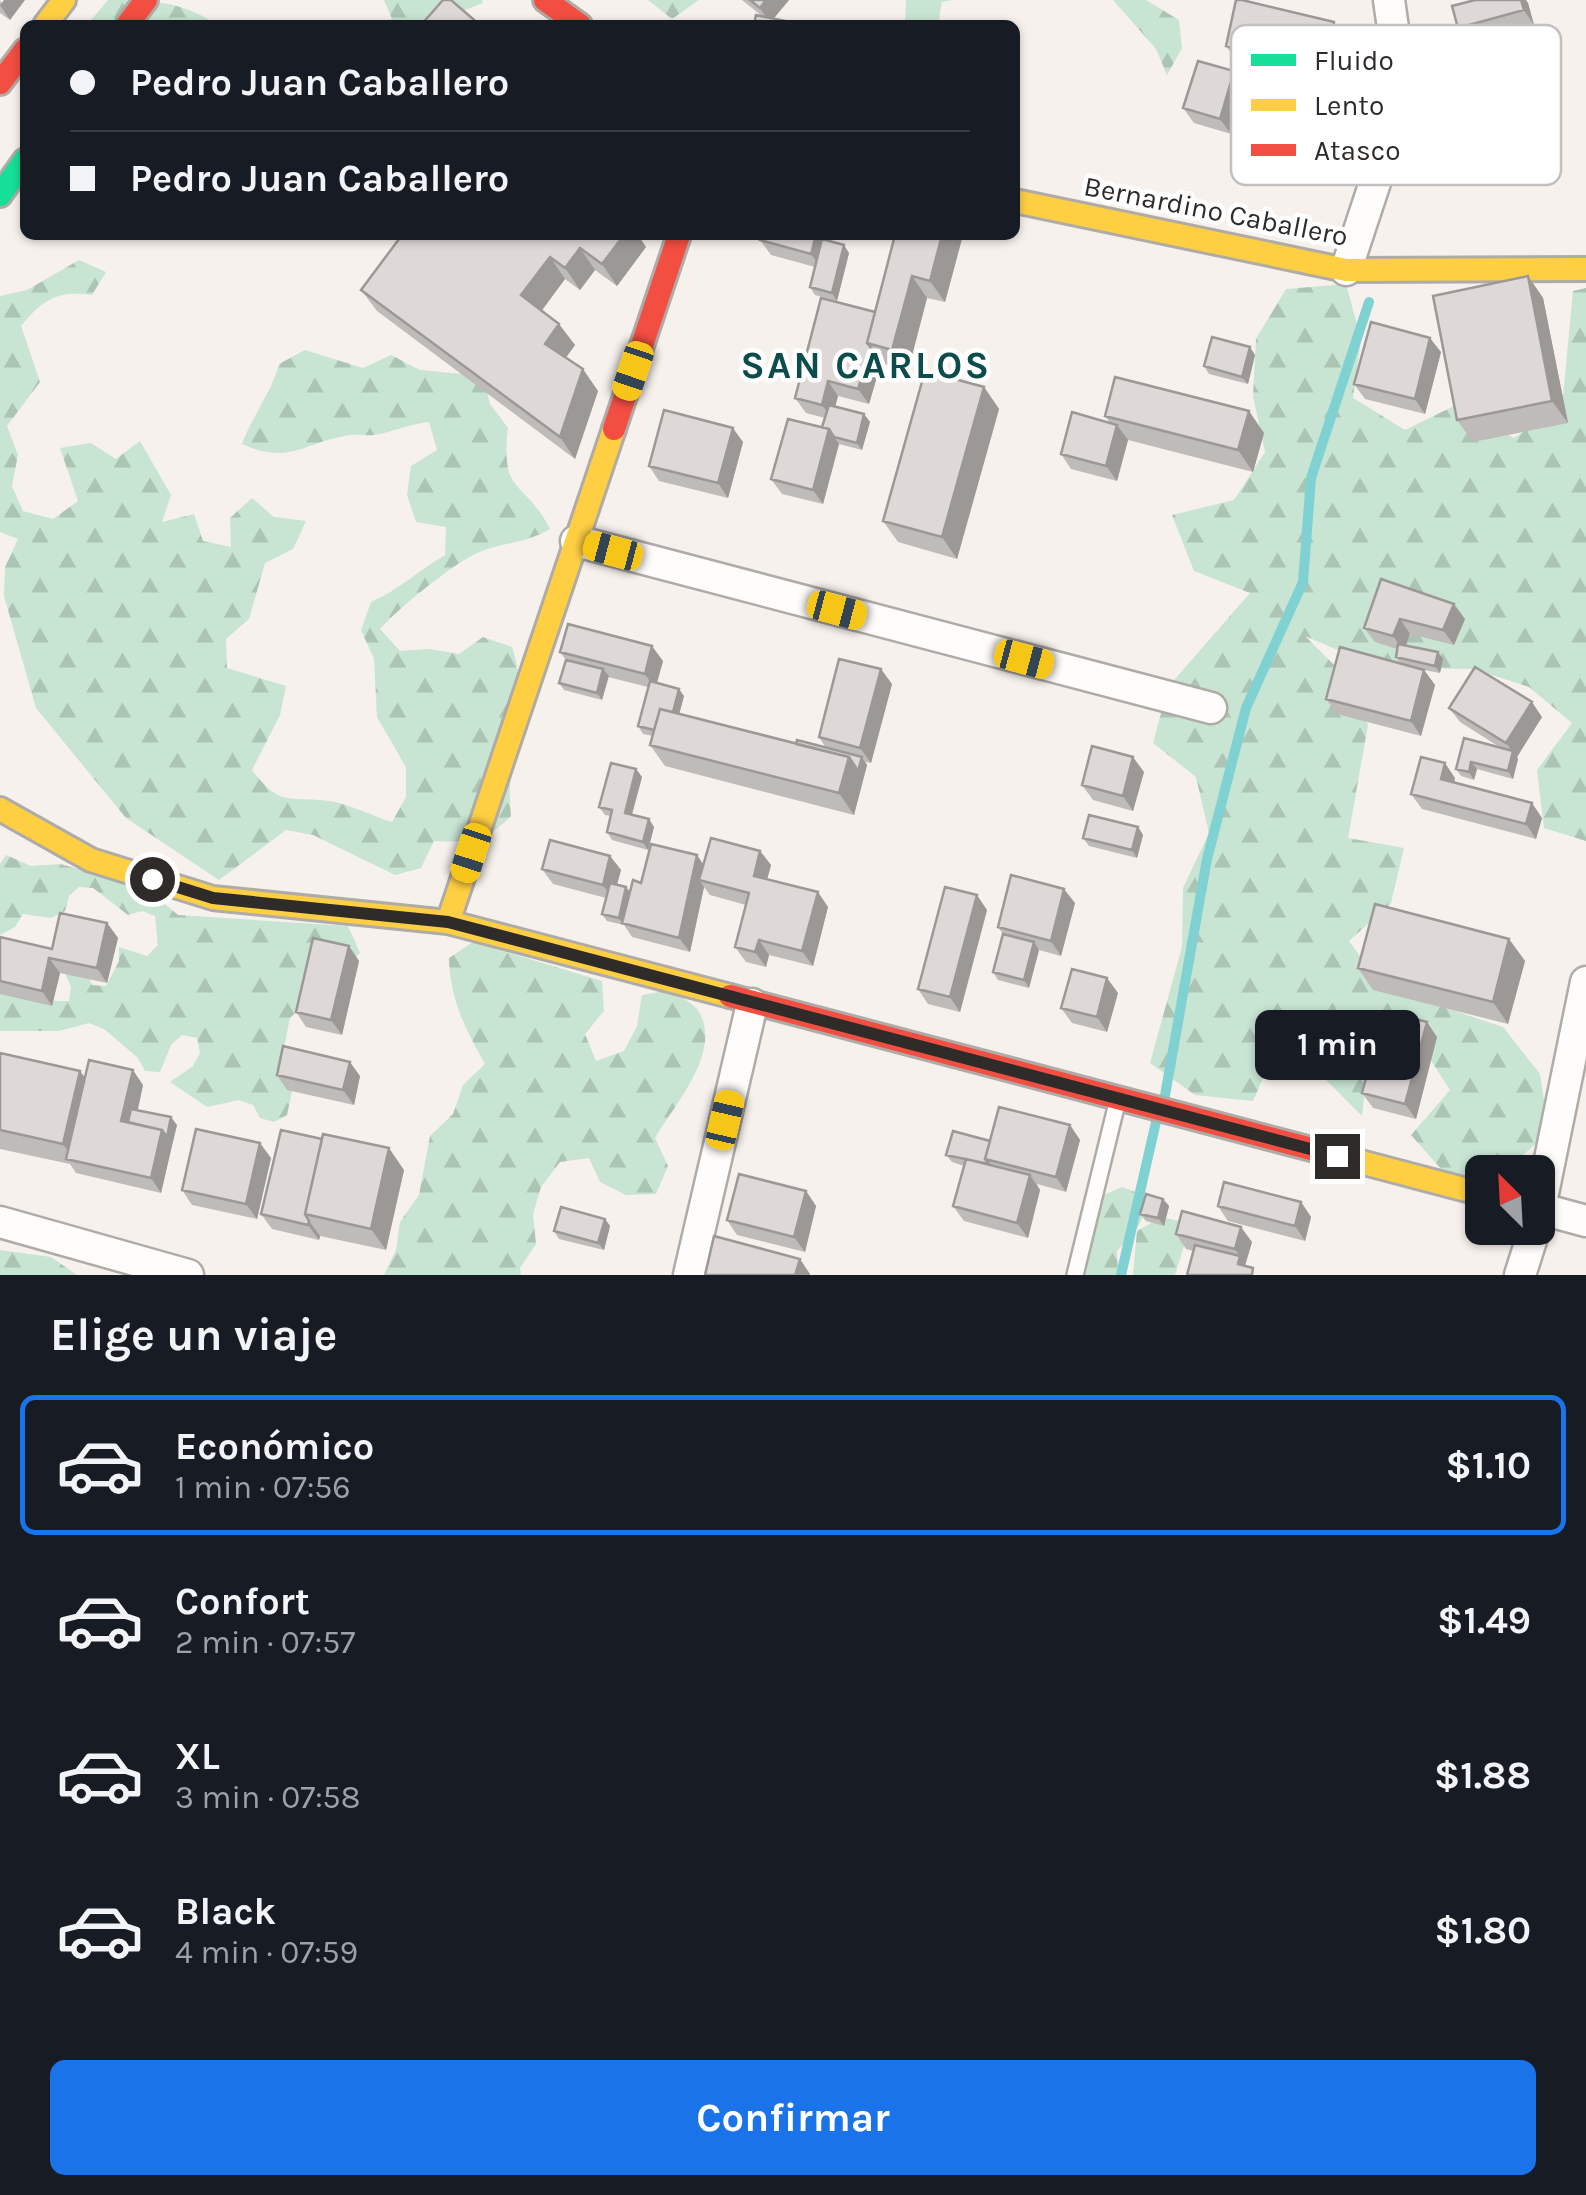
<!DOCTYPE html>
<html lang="es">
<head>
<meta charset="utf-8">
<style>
  :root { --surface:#171b24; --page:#20242c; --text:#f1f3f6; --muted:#9ea1a6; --line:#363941; --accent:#1a73e8 }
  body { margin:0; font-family:Karla,sans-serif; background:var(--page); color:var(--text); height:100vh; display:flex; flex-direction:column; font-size:38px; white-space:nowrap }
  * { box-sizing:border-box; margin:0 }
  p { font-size:32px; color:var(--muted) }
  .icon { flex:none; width:55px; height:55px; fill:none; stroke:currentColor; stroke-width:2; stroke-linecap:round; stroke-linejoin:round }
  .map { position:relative; height:1275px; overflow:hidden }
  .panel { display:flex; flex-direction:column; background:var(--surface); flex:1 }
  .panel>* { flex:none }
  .banner { position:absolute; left:20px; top:20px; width:1000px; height:220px; border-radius:15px; box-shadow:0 2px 8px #0004; display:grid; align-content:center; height:220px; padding:0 50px; background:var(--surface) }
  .needle { width:65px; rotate:336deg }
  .buttons { position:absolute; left:1465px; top:1155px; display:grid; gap:20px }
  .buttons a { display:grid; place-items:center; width:90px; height:90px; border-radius:15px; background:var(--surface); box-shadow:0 2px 8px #0004; font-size:50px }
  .end { position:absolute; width:45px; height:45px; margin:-22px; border:12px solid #2f2b29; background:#fff; box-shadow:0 0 0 5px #fff }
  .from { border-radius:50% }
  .bubble { position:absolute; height:70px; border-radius:15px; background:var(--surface); box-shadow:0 2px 8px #0004; font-size:32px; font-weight:700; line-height:70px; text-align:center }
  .car { position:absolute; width:30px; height:60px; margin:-30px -15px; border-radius:12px; box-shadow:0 0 8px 2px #0007; background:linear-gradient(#f5c518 24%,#345 0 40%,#f5c518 0 76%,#345 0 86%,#f5c518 0) }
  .banner b { display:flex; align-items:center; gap:35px; height:95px; font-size:38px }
  .banner b+b { border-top:2px solid var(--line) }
  .banner i { width:25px; height:25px; background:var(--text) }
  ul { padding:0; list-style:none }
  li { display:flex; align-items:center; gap:30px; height:140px; margin:0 20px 15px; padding:0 30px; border:5px solid transparent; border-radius:15px }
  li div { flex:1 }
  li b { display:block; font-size:38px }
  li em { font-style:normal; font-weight:700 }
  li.on { border-color:var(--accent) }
  li>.icon { width:90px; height:90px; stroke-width:1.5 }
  h2 { padding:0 50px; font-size:45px; line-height:120px }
  .cta { display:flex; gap:20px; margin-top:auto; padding:20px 50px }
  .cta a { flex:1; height:115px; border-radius:15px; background:var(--accent); color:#fff; font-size:40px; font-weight:700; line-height:115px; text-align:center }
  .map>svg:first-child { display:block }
  .forest { fill:url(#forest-firs) }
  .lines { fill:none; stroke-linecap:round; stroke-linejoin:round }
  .stream { stroke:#80d2d2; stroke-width:10 }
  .lane-casing { stroke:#afaba7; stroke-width:20 }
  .street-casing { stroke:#afaba7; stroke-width:35 }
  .fast-casing { stroke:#afaba7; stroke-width:28 }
  .slow-casing { stroke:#afaba7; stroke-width:28 }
  .jam-casing { stroke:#afaba7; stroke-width:28 }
  .lane { stroke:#fefdfc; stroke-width:15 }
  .street { stroke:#fefdfc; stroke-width:30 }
  .fast { stroke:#16e098; stroke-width:22 }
  .slow { stroke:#ffcf43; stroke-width:22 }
  .jam { stroke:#f24e42; stroke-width:22 }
  .wall { fill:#bfbbb9 }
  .shaded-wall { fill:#9b9896 }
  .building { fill:#ded9d7; stroke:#9b9896; stroke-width:2.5 }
  .route { stroke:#2f2b29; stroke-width:12 }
  .labels { text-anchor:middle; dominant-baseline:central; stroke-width:9; stroke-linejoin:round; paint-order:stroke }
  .street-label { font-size:28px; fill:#2f2b29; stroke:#fff }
  .district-label { font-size:38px; font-weight:bold; letter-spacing:2.5px; fill:#0d4c4c; stroke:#fff }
  .key { fill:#fff; stroke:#c1bfbf; stroke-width:2.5 }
  .key-label { font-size:28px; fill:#2f2b29 }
</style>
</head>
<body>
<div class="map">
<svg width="1586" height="1275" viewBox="0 0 1586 1275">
  <defs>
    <pattern id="forest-firs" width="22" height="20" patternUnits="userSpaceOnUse" patternTransform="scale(2.5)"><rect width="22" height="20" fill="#c8e4d2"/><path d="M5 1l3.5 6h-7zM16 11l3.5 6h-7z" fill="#acc4b4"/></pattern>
  </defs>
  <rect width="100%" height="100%" fill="#f7f1ed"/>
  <path class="forest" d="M108 0C149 0 183 1 217 25H87Z
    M384 0H482L483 3 457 13 449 25H376L392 19Z
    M648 0H699L672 19Z
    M906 0H952L942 2 938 25H905Z
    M1113 0H1146L1179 20 1182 48 1167 75 1156 49Z
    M79 260 106 272 92 295C58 290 43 299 21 326L40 382 7 426 18 455 12 486 23 511 53 519 78 501 60 448 91 443 116 459 140 441 171 495 162 522 194 514 203 541 231 547 230 518 252 498 274 517 306 521 293 549 265 563 249 619 226 639 227 668 286 686 280 715 252 770C281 808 288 796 329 801 350 804 372 816 392 822L406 797V767L377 717 374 659 361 630 371 602C399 590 419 570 445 555L446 527 416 522 407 495 411 466 437 450 429 422C409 424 393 432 374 435 366 436 357 434 350 435 303 442 291 466 242 444 253 414 271 394 279 364L305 350 363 368 391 355 420 370 483 376 490 404 508 428C500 496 524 478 550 529 525 544 501 542 475 554 449 567 400 607 380 629L400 651 429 649 459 654 483 637 512 647C531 702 504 759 511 816 487 841 469 843 434 841L421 868 395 875 313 835 286 830 219 880 126 818 36 708 4 596 5 567 18 539 0 532V296L27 290Z
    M1346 284 1361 339 1353 398 1405 430 1458 404 1514 438 1562 407 1573 291 1586 288V841L1544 828 1537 770 1572 723 1529 687 1473 669 1411 668 1354 657 1305 636 1343 674 1368 725 1348 838 1404 848 1391 903 1349 941 1383 987 1503 1027 1540 1074 1549 1132 1507 1169 1450 1179 1411 1135 1450 1090 1419 1042 1368 1059 1362 1116 1324 1078 1276 1048 1253 1101 1195 1095 1150 1063 1182 947 1183 888 1209 833 1196 777 1153 743 1168 687 1250 593 1194 571 1172 515 1234 500 1265 452 1253 396 1256 339 1286 289Z
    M6 855 31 866 60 864 145 887 178 915 348 926 360 953 290 1018 281 1062 293 1087 287 1115 274 1122 260 1118 253 1105 239 1100 207 1107 170 1082 193 1066 200 1053 197 1038 182 1035 171 1045 160 1072 145 1071 138 1058 104 1029 89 1023 59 1031H0V974L55 1001H69L71 987 65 973 81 959 92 985 106 986 119 961V947L147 956 158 945 155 916 142 911 128 915 93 888 79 887 69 896 65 911 51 918 23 914 15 927 0 935V864Z
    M473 942 602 981 604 1011 585 1034 596 1061 624 1051 637 1026 642 995 671 990C679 996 691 1002 697 1009 725 1049 675 1104 655 1138L668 1166 656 1194 626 1195 600 1182 589 1158 560 1162 541 1187 533 1214 536 1244 520 1268 521 1275H384L396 1250 400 1222 419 1195 430 1136 453 1114 463 1085 485 1064C465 1028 450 1000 449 958Z
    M1122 1187 1151 1198 1139 1225 1117 1251 1118 1275H1068L1077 1250 1095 1228V1199Z
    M1162 1217 1191 1224 1175 1275H1133L1137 1231Z
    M0 1250 51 1257 77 1275H0Z"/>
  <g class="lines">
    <path class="stream" d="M1164 1101 1207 859 1246 708 1303 582 1311 478 1369 302
      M1121 1275 1156 1122"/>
    <defs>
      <path id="lane" d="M1075 1275 1117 1103"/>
      <path id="street" d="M1346 270 1403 98 1389 0
        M576 541 1211 708
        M1538 1208 1586 1221
        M1538 1218 1586 982
        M0 1222 188 1275
        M689 1275 752 1004
        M1520 1275 1535 1228"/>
      <path id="fast" d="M0 195 25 160"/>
      <path id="slow" d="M45 25 64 0
        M1015 201 1346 270 1586 269
        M0 809 91 860 213 898 448 922 730 996
        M448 922 614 429
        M1334 1155 1482 1194"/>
      <path id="jam" d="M545 0 580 25
        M127 25 146 0
        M0 83 25 50
        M614 429 679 235
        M730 996 1334 1155"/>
    </defs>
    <use href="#lane" class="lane-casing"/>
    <use href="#street" class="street-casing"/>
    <use href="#fast" class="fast-casing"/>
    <use href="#slow" class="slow-casing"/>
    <use href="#jam" class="jam-casing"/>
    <use href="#lane" class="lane"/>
    <use href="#street" class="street"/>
    <use href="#fast" class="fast"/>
    <use href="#slow" class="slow"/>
    <use href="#jam" class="jam"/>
  </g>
  <path class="wall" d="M0 0 10 20 0 13Z
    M742 0H789L774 18 762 16Z
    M1528 3 1534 25 1468 43 1458 28Z
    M1344 37 1333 84 1236 61 1226 46Z
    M1537 57 1544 84 1496 98 1486 83Z
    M1234 71 1245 86 1231 134 1194 123 1183 108Z
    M1485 110 1491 117 1495 140 1449 149 1444 141Z
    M402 235 646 247 617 286 595 270 580 290 565 279 542 310 575 345 566 358 598 391 575 459 377 311 361 290Z
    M895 235H963L945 302 927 298 908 371 881 363 869 404 838 396 835 407 864 414 870 422 862 450 839 444 823 504 782 494 771 479 822 427 825 418 806 413 795 398 875 312Z
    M760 240 829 241 849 253 837 301 815 295 810 287 815 267 771 255Z
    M1528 276 1543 298 1568 423 1473 442 1457 420Z
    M1441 352 1425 414 1365 399 1354 384Z
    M1255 355 1248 384 1209 374 1204 366Z
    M984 387 999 409 957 559 898 542 883 521Z
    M1105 416 1264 433 1253 472 1128 440 1117 481 1071 469 1061 454 1110 423Z
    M743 442 728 498 659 481 649 466Z
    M1381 579 1465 619 1454 645 1410 634 1406 645 1443 659 1440 673 1424 670 1435 685 1421 736 1337 714 1326 699 1400 663 1396 657 1397 649 1375 642 1364 628Z
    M560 652 663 661 657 683 684 696 679 714 796 744 826 748 819 737 892 684 871 763 865 762 867 765 854 815 665 766 650 745 653 736 643 734 638 726 648 687 608 677 602 700 564 690 559 683 566 660Z
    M1449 708 1542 717 1517 757 1518 759 1513 779 1477 769 1474 780 1461 776 1456 769 1501 748 1460 722Z
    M636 769 642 777 632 815 654 827 648 850 612 840 607 832 611 816 605 815 599 807Z
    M1144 772 1133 811 1093 800 1082 785Z
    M1455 778 1454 783 1542 818 1536 839 1422 809 1411 794Z
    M1138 827 1143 835 1137 858 1089 846 1083 838Z
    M760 851 771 865 767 879 828 907 813 966 769 955 766 967 746 962 735 947 746 905 710 895 704 887 690 952 632 937 624 925 607 921 602 914 606 898 553 884 542 869 610 856 621 870 617 885 626 887 630 892 641 883 697 855 703 865Z
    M1075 903 1061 956 1039 950 1029 988 998 980 993 972 1003 934 998 927Z
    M987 910 960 1012 928 1004 918 989Z
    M107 923 118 938 107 983 60 973 52 1006 0 994V937L52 949Z
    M1509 939 1525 961 1508 1024 1373 990 1358 968Z
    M349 946 359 961 342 1035 306 1027 296 1012Z
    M1118 993 1107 1032 1072 1023 1061 1008Z
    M1437 1037 1416 1119 1373 1108 1362 1093Z
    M0 1053 80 1071 85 1078 143 1085 138 1110 177 1125 161 1193 76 1173 70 1164 0 1149Z
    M277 1075 360 1076 354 1105 287 1090Z
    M1070 1125 1080 1140 1066 1192 1037 1184 1040 1190 1028 1238 964 1221 953 1206 964 1166 952 1162 946 1155 990 1141Z
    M271 1158 257 1219 192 1205 182 1190Z
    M404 1170 386 1250 320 1236 319 1240 272 1229 261 1214Z
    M806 1191 816 1206 805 1252 737 1235 727 1220Z
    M1163 1199 1169 1206 1164 1226 1146 1221 1140 1214Z
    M1301 1202 1311 1217 1305 1241 1228 1221 1218 1206Z
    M605 1219 610 1226 604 1250 559 1239 554 1231Z
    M1176 1234 1252 1242 1245 1266 1186 1249Z"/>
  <path class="shaded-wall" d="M4 0H25L10 20 0 5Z
    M766 0H789L770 23 760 8Z
    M1521 0H1526L1528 3 1534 25 1524 10Z
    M1334 22 1344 37 1333 84 1323 69Z
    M1526 42 1537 57 1544 84 1534 69Z
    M1234 71 1245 86 1231 134 1220 119Z
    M1485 110 1491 117 1495 140 1489 133Z
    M624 235H638L646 247 617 286 602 264Z
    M816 235H831L822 269 811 254Z
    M942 235H963L945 302 930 281Z
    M844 245 849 253 837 301 832 293Z
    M580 248 595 270 580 290 565 268Z
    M550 257 565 279 537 317 521 295Z
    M912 276 927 298 908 371 892 350Z
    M1528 276 1543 298 1568 423 1552 401Z
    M559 324 575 345 560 365 545 344Z
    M1430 338 1441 352 1425 414 1415 399Z
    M1250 347 1255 355 1248 384 1242 377Z
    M871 348 881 363 869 404 858 389Z
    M583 369 598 391 575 459 560 437Z
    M828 381 838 396 832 419 822 405Z
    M984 387 999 409 957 559 942 537Z
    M1249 411 1264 433 1253 472 1238 450Z
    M864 414 870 422 862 450 857 443Z
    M1117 425 1128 440 1117 481 1106 466Z
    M733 428 743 442 728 498 718 483Z
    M829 429 839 444 823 504 813 490Z
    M1454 604 1465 619 1454 645 1443 630Z
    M1400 619 1410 634 1404 651 1393 636Z
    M652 646 663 661 655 689 645 674Z
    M1438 652 1443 659 1440 673 1435 666Z
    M603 669 609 676 602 700 597 693Z
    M881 669 892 684 871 763 860 748Z
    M1424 670 1435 685 1421 736 1411 721Z
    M679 689 684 696 672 741 667 734Z
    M1532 702 1542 717 1517 757 1518 759 1513 779 1508 771 1513 752 1506 743Z
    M849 757H862L867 765 854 815 839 793Z
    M1133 757 1144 772 1133 811 1123 796Z
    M1471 762 1477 769 1474 780 1469 772Z
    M1445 763 1455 778 1451 794 1441 779Z
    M636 769 642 777 630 821 625 813Z
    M1532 803 1542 818 1536 839 1526 824Z
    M649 819 654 827 648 850 643 842Z
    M1138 827 1143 835 1137 858 1132 850Z
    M760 851 771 865 764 891 754 876Z
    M697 855 707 870 699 880 704 887 690 952 679 938Z
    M610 856 621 870 613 899 603 885Z
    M626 887 632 895 622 923 619 918Z
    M1064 889 1075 903 1061 956 1051 941Z
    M818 892 828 907 813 966 802 951Z
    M977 895 987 910 960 1012 950 997Z
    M107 923 118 938 107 983 97 968Z
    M1509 939 1525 961 1508 1024 1493 1002Z
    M759 940 769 955 766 967 755 952Z
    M1034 942 1039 950 1029 988 1024 980Z
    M349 946 359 961 342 1035 331 1020Z
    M49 958 60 973 52 1006 42 991Z
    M1107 978 1118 993 1107 1032 1097 1017Z
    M1427 1022 1437 1037 1416 1119 1405 1104Z
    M350 1062 360 1076 354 1105 343 1090Z
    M133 1070 143 1085 133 1130 121 1121Z
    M80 1071 95 1092 74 1160 63 1144Z
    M171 1117 177 1125 172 1145 167 1137Z
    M1070 1125 1080 1140 1066 1192 1056 1177Z
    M162 1130 172 1145 161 1193 151 1178Z
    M260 1143 271 1158 257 1219 246 1204Z
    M389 1148 404 1170 386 1250 371 1229Z
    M1030 1175 1040 1190 1028 1238 1017 1223Z
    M806 1191 816 1206 805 1252 794 1237Z
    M1163 1199 1169 1206 1164 1226 1158 1218Z
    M1301 1202 1311 1217 1305 1241 1295 1226Z
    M605 1219 610 1226 604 1250 598 1243Z
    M309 1221 320 1236 319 1240 308 1225Z
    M1241 1227 1252 1242 1243 1272 1238 1264 1240 1256 1235 1249Z
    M800 1259 810 1274V1275H795Z"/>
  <path class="building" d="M443 0H451L480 25H421Z
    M750 0H766L760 8Z
    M1236 0H1242L1334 22 1323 69 1226 46Z
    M1475 0H1521L1524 10 1458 28 1452 6Z
    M756 15 805 25H754Z
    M1198 61 1234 71 1220 119 1183 108Z
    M402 235H624L602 264 580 248 565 268 550 257 521 295 559 324 545 344 583 369 560 437 361 290Z
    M762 235H816L811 254 760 240Z
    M895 235H942L930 281 912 276 892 350 867 343Z
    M822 239 844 245 832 293 810 287Z
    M1528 276 1552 401 1457 420 1433 296Z
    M821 298 875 312 867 343 871 348 858 389 828 381 822 405 795 398Z
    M1371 322 1430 338 1415 399 1354 384Z
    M1212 337 1250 347 1242 377 1204 366Z
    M925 371 984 387 942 537 883 521Z
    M1115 377 1249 411 1238 450 1105 416Z
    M829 405 864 414 857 443 834 437 829 429 822 427Z
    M664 410 733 428 718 483 649 466Z
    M1072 412 1117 425 1106 466 1061 454Z
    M788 419 829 429 813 490 771 479Z
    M1381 579 1454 604 1443 630 1400 619 1393 636 1364 628Z
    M568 624 652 646 645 674 560 652Z
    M1398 644 1438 652 1435 666 1396 657Z
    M1340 647 1424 670 1411 721 1326 699Z
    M839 659 881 669 860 748 819 737Z
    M566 660 603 669 597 693 559 683Z
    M1475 667 1532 702 1506 743 1449 708Z
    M650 681 679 689 673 712 660 709 654 730 638 726Z
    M660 709 849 757 839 793 650 745Z
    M1464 738 1513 751 1508 771 1471 762 1469 772 1456 769Z
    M797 740 862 757 858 771 849 757 796 744Z
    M1092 746 1133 757 1123 796 1082 785Z
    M1421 757 1445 763 1441 779 1532 803 1526 824 1411 794Z
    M611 763 636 769 625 813 649 819 643 842 607 832 612 810 599 807Z
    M1089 815 1138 827 1132 850 1083 838Z
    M711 838 760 851 754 876 818 892 802 951 759 940 755 952 735 947 749 893 699 880Z
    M550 840 610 856 603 885 542 869Z
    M651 844 697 855 679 938 622 923 633 880 641 883Z
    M1011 875 1064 889 1051 941 998 927Z
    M610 883 626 887 619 918 602 914Z
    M945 887 977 895 950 997 918 989Z
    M1375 904 1509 939 1493 1002 1358 968Z
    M60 913 107 923 97 968 49 958 42 991 0 981V937L52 949Z
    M1003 934 1034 942 1024 980 993 972Z
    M313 938 349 946 331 1020 296 1012Z
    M1072 969 1107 978 1097 1017 1061 1008Z
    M1384 1011 1427 1022 1405 1104 1362 1093Z
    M283 1046 350 1062 343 1090 277 1075Z
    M0 1053 80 1071 63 1144 0 1130Z
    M89 1060 133 1070 121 1121 162 1130 151 1178 66 1159Z
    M999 1107 1070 1125 1056 1177 985 1159Z
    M131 1109 171 1117 167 1137 162 1130 128 1122Z
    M196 1129 260 1143 246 1204 182 1190Z
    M281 1130 322 1139 305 1214 309 1221 308 1225 261 1214Z
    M953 1131 990 1141 985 1159 989 1164 946 1155Z
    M323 1134 389 1148 371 1229 305 1214Z
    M966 1159 1030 1175 1017 1223 953 1206Z
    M739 1174 806 1191 794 1237 727 1220Z
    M1224 1182 1301 1202 1295 1226 1218 1206Z
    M1146 1194 1163 1199 1158 1218 1140 1214Z
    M561 1207 605 1219 598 1243 554 1231Z
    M1182 1211 1241 1227 1235 1249 1176 1234Z
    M714 1236 800 1259 795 1275H705Z
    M1195 1245 1240 1256 1238 1264 1253 1268 1252 1275H1187Z"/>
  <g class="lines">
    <path class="route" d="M152 879 213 898 448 922 1337 1156"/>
  </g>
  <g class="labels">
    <g class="street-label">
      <text transform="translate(1216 211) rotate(11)">Bernardino Caballero</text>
    </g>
    <g class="district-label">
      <text x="866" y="365">SAN CARLOS</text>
    </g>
  </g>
  <rect x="1231" y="25" width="330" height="160" rx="15" class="key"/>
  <rect x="1251" y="54" width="45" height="12" fill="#16e098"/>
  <rect x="1251" y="99" width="45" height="12" fill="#ffcf43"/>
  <rect x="1251" y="144" width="45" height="12" fill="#f24e42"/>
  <g class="key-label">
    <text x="1314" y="70">Fluido</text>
    <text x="1314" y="115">Lento</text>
    <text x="1314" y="160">Atasco</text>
  </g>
</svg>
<div class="buttons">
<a><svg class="needle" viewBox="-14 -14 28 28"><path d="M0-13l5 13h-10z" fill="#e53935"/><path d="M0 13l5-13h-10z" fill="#9ea1a6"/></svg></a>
</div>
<i class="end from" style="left:152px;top:879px"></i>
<i class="end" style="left:1337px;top:1156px"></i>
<div class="bubble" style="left:1255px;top:1010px;width:165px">1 min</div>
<i class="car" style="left:633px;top:371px;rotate:199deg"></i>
<i class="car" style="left:613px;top:551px;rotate:285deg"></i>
<i class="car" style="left:837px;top:610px;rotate:105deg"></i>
<i class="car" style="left:1024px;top:659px;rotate:105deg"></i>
<i class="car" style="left:471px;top:853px;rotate:198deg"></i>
<i class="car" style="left:725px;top:1120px;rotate:13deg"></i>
<div class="banner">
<b><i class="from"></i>Pedro Juan Caballero</b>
<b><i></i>Pedro Juan Caballero</b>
</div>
</div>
<section class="panel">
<h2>Elige un viaje</h2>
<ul>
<li class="on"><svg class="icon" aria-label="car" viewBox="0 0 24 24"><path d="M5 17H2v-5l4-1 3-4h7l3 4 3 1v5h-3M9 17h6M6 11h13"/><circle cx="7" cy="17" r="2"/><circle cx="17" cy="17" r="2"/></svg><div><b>Económico</b><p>1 min · 07:56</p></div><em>$1.10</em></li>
<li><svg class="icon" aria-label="car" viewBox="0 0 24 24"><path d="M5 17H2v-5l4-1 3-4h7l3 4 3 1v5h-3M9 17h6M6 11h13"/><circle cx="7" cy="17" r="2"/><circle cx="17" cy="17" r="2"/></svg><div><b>Confort</b><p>2 min · 07:57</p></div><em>$1.49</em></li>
<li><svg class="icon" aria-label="car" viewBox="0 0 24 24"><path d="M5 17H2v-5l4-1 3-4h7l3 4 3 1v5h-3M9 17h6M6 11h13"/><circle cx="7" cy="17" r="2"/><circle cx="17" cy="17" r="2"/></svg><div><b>XL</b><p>3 min · 07:58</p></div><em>$1.88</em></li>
<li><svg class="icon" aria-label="car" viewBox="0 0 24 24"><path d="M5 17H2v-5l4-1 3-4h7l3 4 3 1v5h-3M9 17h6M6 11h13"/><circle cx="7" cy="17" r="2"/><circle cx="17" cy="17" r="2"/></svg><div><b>Black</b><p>4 min · 07:59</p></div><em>$1.80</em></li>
</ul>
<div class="cta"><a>Confirmar</a></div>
</section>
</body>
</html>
